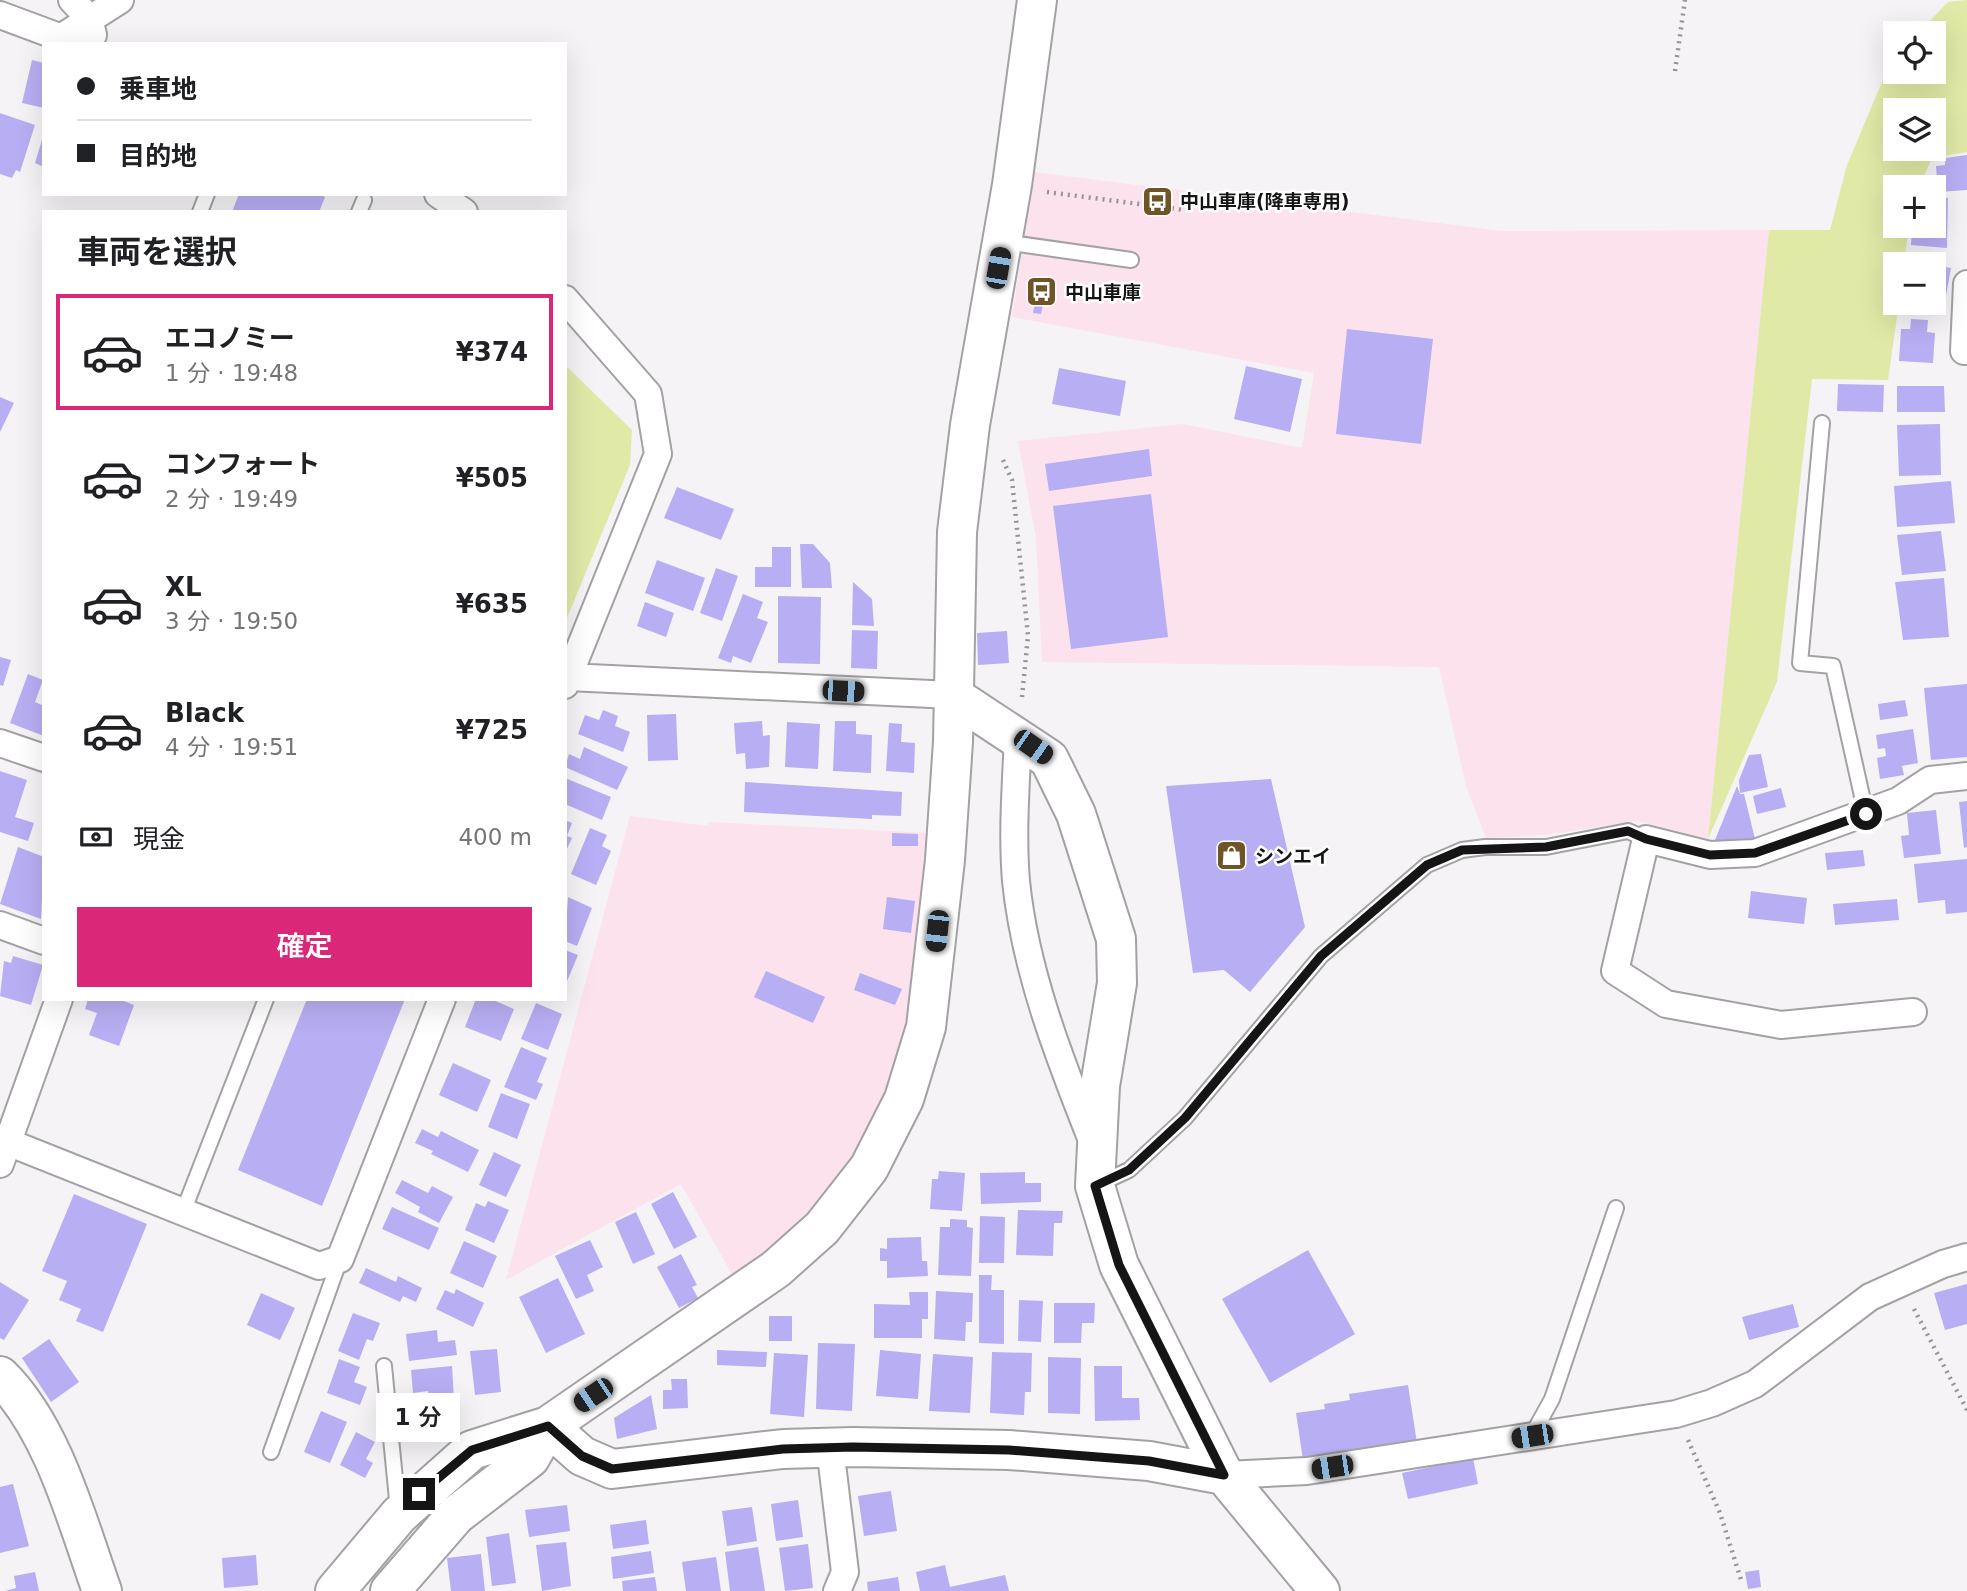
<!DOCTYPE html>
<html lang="ja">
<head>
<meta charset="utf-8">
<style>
  :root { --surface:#fff; --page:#f2f2f2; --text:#202124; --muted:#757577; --line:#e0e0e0; --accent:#db2777 }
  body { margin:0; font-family:"DejaVu Sans","Noto Sans JP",sans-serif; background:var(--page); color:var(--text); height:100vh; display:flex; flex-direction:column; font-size:26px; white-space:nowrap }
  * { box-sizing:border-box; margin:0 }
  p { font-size:23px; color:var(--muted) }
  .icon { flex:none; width:38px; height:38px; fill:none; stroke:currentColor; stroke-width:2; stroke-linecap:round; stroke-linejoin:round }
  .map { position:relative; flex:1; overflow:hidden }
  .panel { position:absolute; left:42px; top:210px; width:525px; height:791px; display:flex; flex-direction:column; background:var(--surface); border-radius:0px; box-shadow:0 7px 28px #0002 }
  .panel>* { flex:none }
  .hud { position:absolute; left:42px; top:42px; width:525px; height:154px; border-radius:0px; box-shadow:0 7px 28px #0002; display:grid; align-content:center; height:154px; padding:0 35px; background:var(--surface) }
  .controls { position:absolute; left:1883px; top:21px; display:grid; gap:14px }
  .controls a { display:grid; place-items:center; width:63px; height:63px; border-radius:0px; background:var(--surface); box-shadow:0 7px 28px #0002; font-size:35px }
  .end { position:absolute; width:32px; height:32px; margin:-16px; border:9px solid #151516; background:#fff; box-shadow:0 0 0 4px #fff }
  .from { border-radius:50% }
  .bubble { position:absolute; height:49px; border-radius:0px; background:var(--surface); box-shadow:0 7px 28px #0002; font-size:23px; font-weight:600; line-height:49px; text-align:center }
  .car { position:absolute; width:21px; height:42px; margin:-21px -10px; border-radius:9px; box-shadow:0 0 5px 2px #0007; background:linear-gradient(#222 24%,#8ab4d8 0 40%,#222 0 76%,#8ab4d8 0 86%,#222 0) }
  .hud b { display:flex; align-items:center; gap:24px; height:66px; font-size:26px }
  .hud b+b { border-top:2px solid var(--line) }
  .hud i { width:18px; height:18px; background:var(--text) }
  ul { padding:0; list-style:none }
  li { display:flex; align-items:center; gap:21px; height:116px; margin:0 14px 10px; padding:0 21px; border:4px solid transparent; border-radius:0px }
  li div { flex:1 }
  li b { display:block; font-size:26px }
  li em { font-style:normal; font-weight:600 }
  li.current { border-color:var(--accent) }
  li>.icon { width:63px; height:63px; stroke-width:1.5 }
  h2 { padding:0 35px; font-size:32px; line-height:84px }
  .pay { display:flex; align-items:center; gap:18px; height:77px; padding:0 35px; font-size:26px }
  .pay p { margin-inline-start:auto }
  .button { display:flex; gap:14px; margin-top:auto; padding:14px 35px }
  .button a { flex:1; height:80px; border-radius:0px; background:var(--accent); color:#fff; font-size:28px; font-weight:600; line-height:80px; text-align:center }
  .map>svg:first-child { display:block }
  .industrial { fill:#fbe2ec }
  .green { fill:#e0e9a6; fill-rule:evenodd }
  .building { fill:#b8aef3 }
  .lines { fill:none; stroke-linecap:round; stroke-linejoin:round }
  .lane-casing { stroke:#a3a1a4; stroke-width:18 }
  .street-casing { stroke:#a3a1a4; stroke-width:30 }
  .secondary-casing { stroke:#a3a1a4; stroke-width:42 }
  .path { stroke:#949395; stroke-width:4.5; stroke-dasharray:2 5; stroke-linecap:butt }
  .lane { stroke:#fff; stroke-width:14 }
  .street { stroke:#fff; stroke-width:26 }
  .secondary { stroke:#fff; stroke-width:38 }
  .route { stroke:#151516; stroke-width:9 }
  .labels { text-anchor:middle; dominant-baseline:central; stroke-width:5; stroke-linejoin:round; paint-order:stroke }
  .poi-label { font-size:19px; font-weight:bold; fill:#151516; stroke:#fff; text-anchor:start }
</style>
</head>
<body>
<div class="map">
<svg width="1967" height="1591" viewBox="0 0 1967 1591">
  <rect width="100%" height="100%" fill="#f5f3f6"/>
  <path class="industrial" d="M1034 172 1502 231 1769 230 1708 839 1638 821 1545 835 1486 838 1466 786 1439 667 1042 662 1036 538 1018 441 1183 424 1302 448 1314 373 1012 317Z
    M630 816 708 826 709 822 929 833 910 1019 896 1067 861 1144 820 1206 781 1244 733 1276 681 1184 506 1280Z"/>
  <path class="green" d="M1967 0V152L1932 158 1919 187H1895V226H1909L1904 264H1895V303H1899L1888 380 1812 379 1777 682 1708 839 1769 230H1830L1847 165 1890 63 1895 58V72H1934V33H1918L1948 2ZM1895 110H1934V149H1895Z
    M565 365 632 430 630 465 565 623Z"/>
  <path class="building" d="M32 60 44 63V108L22 103Z
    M0 113 35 125 20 172 16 170 12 178 0 174Z
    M44 133V167L35 163Z
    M1967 155V190L1938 192 1936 166 1945 165V158Z
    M239 194H319L325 197 319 212H232Z
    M1934 197 1948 198 1947 248 1911 245 1912 226H1934Z
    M1934 265 1951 268 1943 313 1903 306V303H1934Z
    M1038 286 1046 288 1041 314 1033 313Z
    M1911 319 1928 320 1927 332 1935 333 1933 363 1899 361 1901 329H1910Z
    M1347 329 1433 339 1421 444 1336 434Z
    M1246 366 1302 379 1290 432 1234 419Z
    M1059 368 1126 381 1120 416 1052 404Z
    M1838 384 1884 385 1883 412 1837 411Z
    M1897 386H1944L1945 412H1897Z
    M0 397 14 403 0 432Z
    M1940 424 1941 475 1899 476 1897 425Z
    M1149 449 1152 476 1049 491 1045 464Z
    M1951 481 1955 523 1897 527 1894 486Z
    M677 487 734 509 721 540 664 518Z
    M1151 494 1168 637 1071 649 1053 506Z
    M1941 531 1946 571 1902 575 1897 535Z
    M800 544H813L830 563 832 588H802Z
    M772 547H791V587H755V567H772Z
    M657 560 705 578 693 611 645 593Z
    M716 568 738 576 722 621 700 613Z
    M1944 578 1949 637 1903 640 1895 582Z
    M853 582 872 599 874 626 852 625Z
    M743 594 763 602 757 618 768 622 751 663 733 656 731 663 718 658Z
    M778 596 821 597 820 664 778 663Z
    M645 602 674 613 666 637 637 626Z
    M852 630 878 631 877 669 851 668Z
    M1007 631 1009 663 978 665 977 633Z
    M0 657 11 660 3 686 0 685Z
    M28 674 43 680 35 702 44 706V736L10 723Z
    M1967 684V757L1931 760 1924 688Z
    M1905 700 1908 716 1880 720 1878 704Z
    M603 710 618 716 615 726 630 732 623 752 578 734 585 715 599 720Z
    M676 714 678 760 648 761 647 715Z
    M762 721 763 736 770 735 769 767 746 769 745 753 736 754 734 723Z
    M835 721H856V734L872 735 871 773 833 771Z
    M787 722 820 724 818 769 785 767Z
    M889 723 902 724 901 742 915 743 914 773 886 771Z
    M1913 729 1918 763 1902 766 1904 775 1880 779 1877 758 1886 756 1885 748 1878 749 1876 735Z
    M584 747 628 767 617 790 565 767 569 754 580 759Z
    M1761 754 1768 787 1740 793 1739 780 1749 755Z
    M0 771 27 780 15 817 34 823 28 841 0 832Z
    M565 778 611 797 602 820 565 804Z
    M1271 779 1305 927 1250 992 1224 970 1193 973 1166 786Z
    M745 782 902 792 901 816 872 815V819L744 812Z
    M1737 786 1740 794H1744L1755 839 1737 842 1715 840Z
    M1781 788 1786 807 1757 814 1753 796Z
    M1967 801V847L1964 848 1959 802Z
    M1936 810 1941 854 1904 858 1901 836 1909 835 1907 813Z
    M565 820 572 823 567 836 572 838 565 853Z
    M590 828 607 835 602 846 611 851 596 885 571 874Z
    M892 833 918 834V846H892Z
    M18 847 44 857 41 919 0 904Z
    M1863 850 1865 866 1827 870 1825 853Z
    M1967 859V912L1946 914 1945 900 1918 903 1914 864Z
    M1751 891 1807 898 1804 924 1748 918Z
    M568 897 592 908 577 946 565 941Z
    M887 897 915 901 911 933 883 929Z
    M1897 899 1899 920 1835 925 1833 904Z
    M565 950 578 955 565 986Z
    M13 956 43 965 31 1005 0 996 4 961 11 963Z
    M766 971 825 997 813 1023 754 997Z
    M860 973 902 989 895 1005 854 990Z
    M88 999H119L134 1005 119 1046 89 1035 97 1013 85 1009Z
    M307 999H405L322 1206 238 1170Z
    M476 999H491L514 1009 501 1041 465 1027Z
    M536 1003 562 1014 548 1050 521 1039Z
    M521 1047 547 1058 537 1082 543 1084 536 1100 504 1087Z
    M453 1063 491 1080 477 1112 439 1095Z
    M501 1093 530 1104 517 1139 488 1127Z
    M422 1129 438 1137 441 1131 479 1150 468 1172 431 1154 433 1151 415 1143Z
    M494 1152 521 1165 506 1197 479 1185Z
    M939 1171 965 1173 962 1211 930 1209 932 1179H938Z
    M1025 1172V1183H1041V1202L981 1204 980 1173Z
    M402 1180 428 1193 432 1186 453 1197 439 1223 418 1212 420 1207 395 1193Z
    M673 1192 697 1237 674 1249 651 1204Z
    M74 1194 147 1224 103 1332 76 1321 81 1309 59 1300 67 1281 42 1271Z
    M488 1201 509 1210 494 1243 465 1230 476 1203 485 1207Z
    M392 1207 439 1228 429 1250 382 1229Z
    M1018 1210 1063 1211 1062 1223H1054L1053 1256 1016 1255Z
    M636 1212 655 1254 633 1264 615 1222Z
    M980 1216 1005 1217 1004 1263H979Z
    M950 1219 967 1220V1227L973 1228 971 1276 938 1275 940 1227H950Z
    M921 1237 922 1261H927L928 1276 887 1278V1261H880V1248L887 1249V1238Z
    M590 1240 603 1267 587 1275 594 1291 576 1299 555 1256Z
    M464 1241 497 1256 483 1288 450 1273Z
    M1308 1250 1355 1334 1270 1383 1222 1299Z
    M681 1254 697 1285 692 1287 698 1298 679 1308 657 1267Z
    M366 1268 396 1282 398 1276 422 1288 416 1302 403 1296 400 1302 359 1283Z
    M979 1275H992L991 1290H1004V1344L979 1343Z
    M558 1278 585 1334 546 1353 519 1297Z
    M0 1282 29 1300 4 1340 0 1338Z
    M1967 1284V1324L1945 1330 1934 1293Z
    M456 1289 484 1303 473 1327 436 1309 445 1290 454 1294Z
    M936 1291 973 1293 972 1322H966L965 1341 934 1339Z
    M909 1292H928V1319H922V1338H874V1304L910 1305Z
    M261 1293 295 1308 280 1340 247 1325Z
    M1019 1300 1043 1301 1041 1342 1018 1341Z
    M1054 1303H1095L1094 1323H1082L1081 1343H1054Z
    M1793 1304 1799 1327 1749 1340 1742 1317Z
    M353 1313 380 1323 373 1341 367 1339 359 1360 338 1351Z
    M769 1316H792V1341H769Z
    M437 1330 438 1342 455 1340 457 1355 409 1361 406 1334Z
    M49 1339 79 1382 51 1402 22 1358Z
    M818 1343 855 1344 852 1411 816 1409Z
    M497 1349 501 1392 475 1395 470 1351Z
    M717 1350 767 1352 766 1367 717 1365Z
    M880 1350 921 1354 918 1399 876 1396Z
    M992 1352 1032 1353 1031 1392H1025L1024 1415 990 1413Z
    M774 1353 808 1355 804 1417 770 1414Z
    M933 1354 973 1357 970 1413 929 1411Z
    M1048 1357 1081 1358 1080 1414 1048 1413Z
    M339 1359 360 1367 354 1382 367 1387 360 1405 327 1393Z
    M452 1366 454 1399 429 1401 428 1391 413 1393 411 1370Z
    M1094 1366H1122V1398H1139L1140 1420 1095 1421Z
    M671 1379H687L688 1408 663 1409V1390H672Z
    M1408 1385 1417 1443 1303 1460 1296 1413 1325 1409 1324 1404 1350 1400 1349 1394Z
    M651 1395 657 1429 617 1439 614 1418Z
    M458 1402 460 1418H456L457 1423 437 1425 439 1435 419 1441 416 1418 406 1419 405 1408Z
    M321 1411 347 1422 330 1463 304 1452Z
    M356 1432 375 1442 366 1459 373 1463 365 1478 340 1465Z
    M1473 1458 1478 1484 1408 1499 1402 1473Z
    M13 1484 29 1546 0 1553V1487Z
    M891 1491 897 1531 864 1536 858 1496Z
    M798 1500 803 1537 776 1541 771 1504Z
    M567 1505 570 1531 529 1537 525 1510Z
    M752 1507 757 1541 727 1546 722 1511Z
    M646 1520 649 1544 613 1549 610 1525Z
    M509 1533 516 1583 492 1586 486 1537Z
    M566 1542 571 1586 542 1591 536 1545Z
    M808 1544 813 1588 785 1591 779 1548Z
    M758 1547 765 1591H730L725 1552Z
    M651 1551 654 1573 613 1579 611 1557Z
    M481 1554 485 1591H451L447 1558Z
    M256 1555 258 1585 224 1588 222 1558Z
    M716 1557 721 1591H686L682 1562Z
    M945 1565 950 1587 1005 1575 1009 1591H920L916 1572Z
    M1759 1570 1761 1587 1748 1589 1745 1572Z
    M35 1572 39 1591H5L16 1588 14 1576Z
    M655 1577 657 1591H623L622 1581Z
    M898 1577 900 1591H868L867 1582Z"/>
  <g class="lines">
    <defs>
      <path id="lane" d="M200 212 207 194
        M359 212 364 200
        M1004 242 1131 260
        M1822 423 1800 663 1833 666 1866 814
        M1099 1184 1129 1170 1185 1118 1321 956 1427 865 1462 850 1485 847H1546L1628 831 1646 839
        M183 1212 266 999
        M384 1366 398 1510
        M1532 1435 1552 1399 1616 1208
        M271 1452 340 1259"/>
      <path id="street" d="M72 0 89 18 93 35
        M0 15 78 44
        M62 37 120 0
        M438 194 464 212
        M1967 284 1964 351H1967
        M565 299 648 394 658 454 565 685
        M568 677 952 695
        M1018 736C1016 784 1012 833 1016 881 1025 971 1060 1060 1093 1143
        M0 743 44 758
        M0 925 44 941
        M1913 1012 1781 1025 1666 1004 1615 971 1646 839 1710 855 1755 853 1898 801 1930 780 1967 776
        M0 1139 319 1266 340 1259 442 999
        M0 1164 59 999
        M830 1447 845 1572 837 1591
        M1224 1475 1307 1471 1676 1414 1712 1403 1755 1384 1870 1297 1943 1264 1967 1257"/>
      <path id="secondary" d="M952 695 1049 759 1076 814 1116 939 1117 983 1100 1086 1095 1186 1119 1265 1224 1475 1320 1591
        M0 1376C53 1428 77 1521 102 1591
        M335 1591 399 1515 472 1450 548 1426 776 1269 822 1228 869 1168 904 1099 926 1027 945 860 953 742 957 532 970 425 1012 185 1037 0
        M390 1591 456 1515 530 1458 548 1426 582 1456 612 1469 783 1449 853 1447 1009 1450 1149 1461 1224 1475"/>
    </defs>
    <use href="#lane" class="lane-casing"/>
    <use href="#street" class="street-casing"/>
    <use href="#secondary" class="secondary-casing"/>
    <path class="path" d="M1675 71 1685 0
      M1047 192 1185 210
      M1003 460 1012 480 1028 636 1022 697
      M1914 1309 1967 1410
      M1688 1440 1720 1513 1742 1583"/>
    <use href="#lane" class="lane"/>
    <use href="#street" class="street"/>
    <use href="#secondary" class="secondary"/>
  </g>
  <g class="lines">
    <path class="route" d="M419 1494 472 1450 548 1426 582 1456 612 1469 783 1449 853 1447 1009 1450 1149 1461 1224 1475 1119 1265 1095 1186 1129 1170 1185 1118 1321 956 1427 865 1462 850 1546 847 1628 831 1646 839 1710 855 1755 853 1866 814"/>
  </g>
  <defs>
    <symbol id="bus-square" viewBox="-11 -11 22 22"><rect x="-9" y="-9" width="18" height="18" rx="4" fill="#6f5426" stroke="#fff"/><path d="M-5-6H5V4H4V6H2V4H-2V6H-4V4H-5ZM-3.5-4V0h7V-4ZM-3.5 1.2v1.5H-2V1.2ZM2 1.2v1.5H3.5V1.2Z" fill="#fff"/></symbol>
    <symbol id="shop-square" viewBox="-11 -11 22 22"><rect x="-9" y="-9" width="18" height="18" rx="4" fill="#6f5426" stroke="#fff"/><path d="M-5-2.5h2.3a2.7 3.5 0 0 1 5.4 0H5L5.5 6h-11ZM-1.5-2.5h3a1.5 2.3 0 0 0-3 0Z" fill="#fff"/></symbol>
  </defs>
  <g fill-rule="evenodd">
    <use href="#bus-square" x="1140" y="184" width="35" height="35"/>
    <use href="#bus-square" x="1024" y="274" width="35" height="35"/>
    <use href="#shop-square" x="1214" y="838" width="35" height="35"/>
  </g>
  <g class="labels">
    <g class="poi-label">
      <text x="1180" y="201">中山車庫(降車専用)</text>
      <text x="1065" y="292">中山車庫</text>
      <text x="1255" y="856">シンエイ</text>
    </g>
  </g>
</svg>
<div class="controls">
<a><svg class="icon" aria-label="locate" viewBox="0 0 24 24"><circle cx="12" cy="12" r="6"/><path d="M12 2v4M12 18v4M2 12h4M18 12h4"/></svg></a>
<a><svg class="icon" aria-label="layers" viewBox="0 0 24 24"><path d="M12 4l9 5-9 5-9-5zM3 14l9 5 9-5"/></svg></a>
<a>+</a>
<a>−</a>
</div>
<i class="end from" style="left:1866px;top:814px"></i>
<i class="end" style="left:419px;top:1494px"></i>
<div class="bubble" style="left:376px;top:1393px;width:84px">1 分</div>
<i class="car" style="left:998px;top:268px;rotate:10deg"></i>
<i class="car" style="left:843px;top:691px;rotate:93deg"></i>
<i class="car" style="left:1033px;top:747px;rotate:125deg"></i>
<i class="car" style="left:937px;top:931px;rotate:186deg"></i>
<i class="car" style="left:593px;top:1395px;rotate:236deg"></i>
<i class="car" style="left:1532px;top:1436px;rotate:261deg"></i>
<i class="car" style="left:1332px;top:1467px;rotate:261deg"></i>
<div class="hud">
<b><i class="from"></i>乗車地</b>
<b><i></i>目的地</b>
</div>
<section class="panel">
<h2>車両を選択</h2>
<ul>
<li class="current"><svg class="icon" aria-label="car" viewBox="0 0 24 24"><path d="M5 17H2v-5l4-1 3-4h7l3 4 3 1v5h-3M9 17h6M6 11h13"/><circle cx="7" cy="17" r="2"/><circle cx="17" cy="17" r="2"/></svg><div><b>エコノミー</b><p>1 分 · 19:48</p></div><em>¥374</em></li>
<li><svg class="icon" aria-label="car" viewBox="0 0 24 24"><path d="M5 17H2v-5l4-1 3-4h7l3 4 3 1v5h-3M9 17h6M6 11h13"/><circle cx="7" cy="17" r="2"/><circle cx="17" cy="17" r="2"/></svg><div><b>コンフォート</b><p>2 分 · 19:49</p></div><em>¥505</em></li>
<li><svg class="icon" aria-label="car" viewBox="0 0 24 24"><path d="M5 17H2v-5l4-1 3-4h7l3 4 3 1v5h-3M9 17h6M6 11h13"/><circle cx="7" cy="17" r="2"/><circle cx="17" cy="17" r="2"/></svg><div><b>XL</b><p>3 分 · 19:50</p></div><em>¥635</em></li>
<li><svg class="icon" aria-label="car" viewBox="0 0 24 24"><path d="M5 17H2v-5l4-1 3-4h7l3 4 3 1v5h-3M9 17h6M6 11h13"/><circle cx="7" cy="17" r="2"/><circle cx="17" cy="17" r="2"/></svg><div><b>Black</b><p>4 分 · 19:51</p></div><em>¥725</em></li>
</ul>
<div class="pay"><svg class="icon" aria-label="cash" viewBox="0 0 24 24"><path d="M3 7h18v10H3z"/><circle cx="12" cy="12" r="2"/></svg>現金<p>400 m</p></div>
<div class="button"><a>確定</a></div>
</section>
</div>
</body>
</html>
